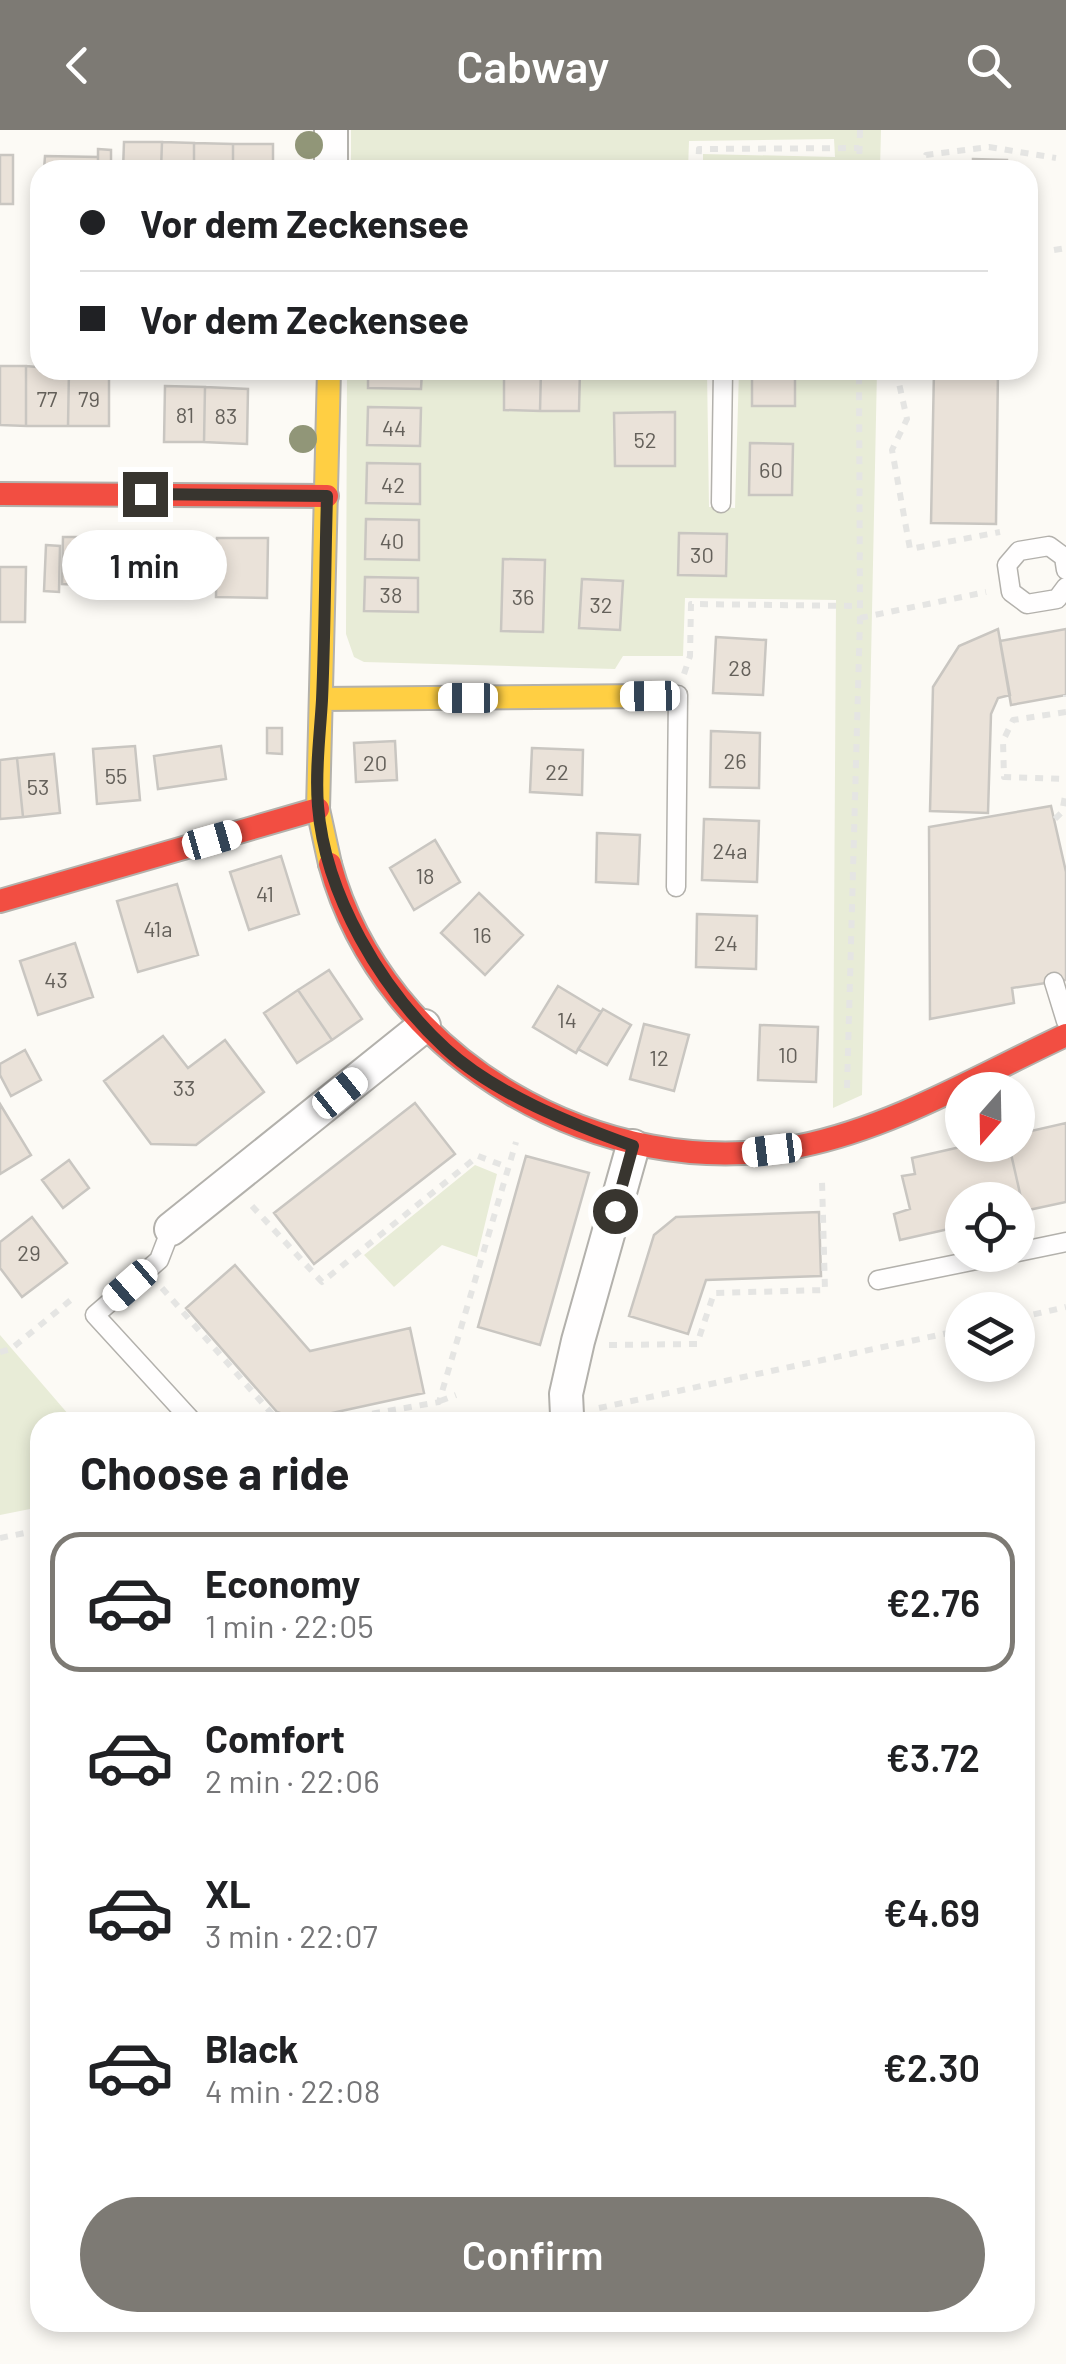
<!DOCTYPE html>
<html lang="en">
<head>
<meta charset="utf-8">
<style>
  :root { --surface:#fff; --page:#f6f6f6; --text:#202124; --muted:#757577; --line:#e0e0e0; --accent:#7d7a74 }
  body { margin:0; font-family:Barlow,sans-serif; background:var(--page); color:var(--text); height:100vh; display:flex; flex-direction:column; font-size:38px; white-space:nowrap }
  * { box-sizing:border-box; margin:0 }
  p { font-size:32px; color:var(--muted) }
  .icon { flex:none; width:55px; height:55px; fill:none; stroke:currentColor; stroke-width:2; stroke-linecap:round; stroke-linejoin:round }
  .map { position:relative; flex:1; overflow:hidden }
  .drawer { position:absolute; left:30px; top:1282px; width:1005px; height:920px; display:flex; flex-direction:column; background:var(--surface); border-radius:30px; box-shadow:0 5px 15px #0003 }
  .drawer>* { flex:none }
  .guide { position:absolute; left:30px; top:30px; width:1008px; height:220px; border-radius:30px; box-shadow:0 5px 15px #0003; display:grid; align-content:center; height:220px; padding:0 50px; background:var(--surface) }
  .needle { width:65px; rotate:200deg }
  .fabs { position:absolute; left:945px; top:942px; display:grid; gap:20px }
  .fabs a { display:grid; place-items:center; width:90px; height:90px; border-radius:50%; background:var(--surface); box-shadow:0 5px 15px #0003; font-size:50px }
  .end { position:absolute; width:45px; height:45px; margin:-22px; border:12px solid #38352f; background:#fff; box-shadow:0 0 0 5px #fff }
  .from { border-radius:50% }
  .bubble { position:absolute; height:70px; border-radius:35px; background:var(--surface); box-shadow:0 5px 15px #0003; font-size:32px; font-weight:600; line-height:70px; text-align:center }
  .car { position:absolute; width:30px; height:60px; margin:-30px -15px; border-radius:12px; box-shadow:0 0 8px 2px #0007; background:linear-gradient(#fff 24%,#345 0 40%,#fff 0 76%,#345 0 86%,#fff 0) }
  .guide b { display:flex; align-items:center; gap:35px; height:95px; font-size:38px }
  .guide b+b { border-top:2px solid var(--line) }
  .guide i { width:25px; height:25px; background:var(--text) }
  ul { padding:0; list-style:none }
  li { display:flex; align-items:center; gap:30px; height:140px; margin:0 20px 15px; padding:0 30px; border:5px solid transparent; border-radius:30px }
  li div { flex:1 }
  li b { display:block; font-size:38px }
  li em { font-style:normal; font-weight:600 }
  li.on { border-color:var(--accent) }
  li>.icon { width:90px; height:90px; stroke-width:1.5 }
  h2 { padding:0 50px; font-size:45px; line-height:120px }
  .primary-button { display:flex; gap:20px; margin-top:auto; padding:20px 50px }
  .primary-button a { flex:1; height:115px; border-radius:60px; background:var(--accent); color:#fff; font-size:40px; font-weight:600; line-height:115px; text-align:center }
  header { display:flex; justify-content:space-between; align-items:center; height:130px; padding:0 50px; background:var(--accent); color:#fff; font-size:45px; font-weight:600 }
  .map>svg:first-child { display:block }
  .green { fill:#e8ecd7 }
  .building { fill:#eae2d9; stroke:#c9c6c1; stroke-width:2.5 }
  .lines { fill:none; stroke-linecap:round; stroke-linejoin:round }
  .lane-casing { stroke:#b3b1ac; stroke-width:21 }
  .street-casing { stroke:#b3b1ac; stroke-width:36 }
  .slow-casing { stroke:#b3b1ac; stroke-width:26 }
  .jam-casing { stroke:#b3b1ac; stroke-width:26 }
  .path { stroke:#e5e5e3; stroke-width:6; stroke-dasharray:8 8; stroke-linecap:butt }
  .lane { stroke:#fffefe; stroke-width:18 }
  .street { stroke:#fffefe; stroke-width:32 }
  .slow { stroke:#ffcf43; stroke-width:22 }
  .jam { stroke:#f24e42; stroke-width:22 }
  .tree { fill:#919678 }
  .route { stroke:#38352f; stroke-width:12 }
  .labels { text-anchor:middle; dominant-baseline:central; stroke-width:8; stroke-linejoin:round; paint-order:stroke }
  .number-label { font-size:22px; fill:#64605a }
</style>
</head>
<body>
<header><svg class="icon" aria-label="back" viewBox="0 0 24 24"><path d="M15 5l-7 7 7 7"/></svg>Cabway<svg class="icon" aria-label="search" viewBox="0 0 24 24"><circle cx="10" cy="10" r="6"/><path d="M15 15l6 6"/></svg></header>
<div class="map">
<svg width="1066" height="2234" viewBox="0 0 1066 2234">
  <rect width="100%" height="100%" fill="#fcfaf5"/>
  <path class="green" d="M351 0H881L880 40H703V24L835 27 834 9 689 11 688 40H351Z
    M347 240H707L709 377 735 378 739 240H877L862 965 833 978 836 470 685 468 683 526H623L615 539 364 532 354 527 346 504Z
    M475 1035 497 1044 477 1127 442 1115 394 1157 364 1125Z
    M0 1205 75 1292H40V1377L0 1385Z"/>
  <path class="building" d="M124 12H162L161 40H123Z
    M162 12 194 13V40H161Z
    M194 13 233 14V40H194Z
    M233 14H273V40H233Z
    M98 19 111 20V40H98Z
    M0 25H13V74H0Z
    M45 26 98 27V40H44Z
    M973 29 1007 30V40H938L939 35H973Z
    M0 236H26V296L0 295Z
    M26 236 69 240 68 296H26Z
    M69 240H109V296H68Z
    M368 240H422L421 259 368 258Z
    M504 240H541L540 281 504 280Z
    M541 240H580L579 281H540Z
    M752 240H795V276H752Z
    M934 240H998L996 394 931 393Z
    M165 256 205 257 204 312H164Z
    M205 257 248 259 247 314 204 312Z
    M368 277 421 278 420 316 367 315Z
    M675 282V336H615L614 283Z
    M750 313 793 314 792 365H749Z
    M367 333 420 334V374L366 373Z
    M366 389 419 390V430L365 429Z
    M679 403 727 404 726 446 678 445Z
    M63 407H107L106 456 62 454Z
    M217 408H268L267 468 216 467Z
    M46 415 60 416 59 462 44 461Z
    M197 423H216V457L197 456Z
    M503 429 545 430 543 502 501 501Z
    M0 437H26L25 492H0Z
    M365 447 418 448V482L364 481Z
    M582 449 623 451 620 500 579 498Z
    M998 499 1010 565 998 568 991 584 988 683 930 681 933 557 959 516Z
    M1066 499V565L1011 575 1000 511Z
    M716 507 766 510 763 565 713 563Z
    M267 598H282V624L267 623Z
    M711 601 760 603 759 658 710 657Z
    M395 611 397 650 356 652 354 613Z
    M135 616 140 670 97 674 93 619Z
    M221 616 226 649 158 659 154 626Z
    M532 618 583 620 582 665 530 662Z
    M54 624 60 683 23 687 17 628Z
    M17 628 23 687 0 689V630Z
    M1051 676 1066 742V850L1012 858 1014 873 930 889 929 697Z
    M704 689 759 691 757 752 702 750Z
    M597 703 640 705 638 754 596 752Z
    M435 710 460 752 414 780 390 738Z
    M281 726 299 784 249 800 230 742Z
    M177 754 198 825 138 842 117 771Z
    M479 763 523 805 485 845 441 803Z
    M697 784 757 786 756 839 696 837Z
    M75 813 93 867 38 885 20 831Z
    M329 840 362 889 332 910 298 860Z
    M558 856 601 882 576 923 533 897Z
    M298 860 332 910 297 933 264 883Z
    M603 879 631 895 607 935 578 919Z
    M644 894 689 905 674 961 630 949Z
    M760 895 818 897 816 952 758 950Z
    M163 906 188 938 225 910 264 962 196 1015 151 1014 104 951Z
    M25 920 41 950 11 966 0 945V934Z
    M415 973 455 1024 314 1134 274 1083Z
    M0 974 31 1025 0 1044Z
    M1066 993V1072L1024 1081 1009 1015H1018V1004Z
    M969 1015H1009L1024 1081 1018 1083V1070H962V1096L900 1110 894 1084 910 1079 902 1046 915 1044 912 1028Z
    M526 1026 589 1043 540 1215 478 1197Z
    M69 1030 89 1058 63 1078 42 1050Z
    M819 1082 821 1146 706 1150 688 1204 629 1186 654 1105 676 1087Z
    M32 1087 67 1133 22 1167 0 1138V1112Z
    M235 1135 310 1221 410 1198 424 1263 300 1290 277 1282 186 1178Z"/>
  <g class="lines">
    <defs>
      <path id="lane" d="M721 373 723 240
        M1066 440 1064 427 1049 416 1019 421 1007 435 1011 462 1027 474 1057 469 1066 457
        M650 566 678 565 676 757
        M1054 852 1066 891
        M171 1099 159 1130 95 1185 193 1292
        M1018 1122 1066 1112
        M878 1150 1001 1125"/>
      <path id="street" d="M331 40V0
        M171 1099 424 896
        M567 1285 566 1264 578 1211 633 1016"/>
      <path id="slow" d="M329 240 318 679 330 734
        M322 569 650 566"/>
      <path id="jam" d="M0 364 327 366
        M330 734C383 930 603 1056 800 1016 894 997 980 945 1066 905
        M0 771 318 679"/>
    </defs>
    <use href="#lane" class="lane-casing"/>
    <use href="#street" class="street-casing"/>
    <use href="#slow" class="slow-casing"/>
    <use href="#jam" class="jam-casing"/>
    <path class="path" d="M698 40 699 19 859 18
      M859 40 860 0
      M919 40 926 25 989 17 1056 28
      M1054 120 1066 118
      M896 240 907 289 892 320 910 419 1000 402
      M860 488 986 462
      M684 544 690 526 691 474 859 476
      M1066 565V567
      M1066 582 1013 590 1003 611 1004 647 1066 649
      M1055 689 1062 682 1066 661
      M847 958 860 488 859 240
      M252 1076 322 1152 478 1026 507 1037
      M162 1158 279 1292
      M1018 1188 1066 1177
      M609 1215 697 1214 714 1163 825 1160 822 1051
      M0 1222 11 1219 72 1169
      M440 1271 456 1265
      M599 1278 962 1200
      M325 1292 439 1272 516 1012
      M0 1408 40 1400"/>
    <use href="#lane" class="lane"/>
    <use href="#street" class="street"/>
    <use href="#slow" class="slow"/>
    <use href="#jam" class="jam"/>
  </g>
  <g class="tree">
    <circle cx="309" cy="15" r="14"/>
    <circle cx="303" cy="309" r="14"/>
  </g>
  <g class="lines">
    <path class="route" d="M145 364 327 366C325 434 325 502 322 570 320 605 315 641 318 676 325 765 381 859 446 919 495 964 572 994 633 1016L615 1081"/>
  </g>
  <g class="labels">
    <g class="number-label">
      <text x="47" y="268">77</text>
      <text x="89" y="268">79</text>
      <text x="185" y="284">81</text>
      <text x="226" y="285">83</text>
      <text x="394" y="297">44</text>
      <text x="645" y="309">52</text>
      <text x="771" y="339">60</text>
      <text x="393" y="354">42</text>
      <text x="392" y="410">40</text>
      <text x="702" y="424">30</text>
      <text x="391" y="464">38</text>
      <text x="523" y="466">36</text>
      <text x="601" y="474">32</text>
      <text x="740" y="537">28</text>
      <text x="735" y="630">26</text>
      <text x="375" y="632">20</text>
      <text x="557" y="641">22</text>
      <text x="116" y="645">55</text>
      <text x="38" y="656">53</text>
      <text x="730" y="720">24a</text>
      <text x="425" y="745">18</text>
      <text x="265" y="763">41</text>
      <text x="158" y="798">41a</text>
      <text x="482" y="804">16</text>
      <text x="726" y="812">24</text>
      <text x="56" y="849">43</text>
      <text x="567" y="889">14</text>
      <text x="788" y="924">10</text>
      <text x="659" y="927">12</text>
      <text x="184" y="957">33</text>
      <text x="29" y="1122">29</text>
    </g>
  </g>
</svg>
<div class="fabs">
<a><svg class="needle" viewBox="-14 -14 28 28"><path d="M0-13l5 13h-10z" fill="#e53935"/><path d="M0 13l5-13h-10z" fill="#757577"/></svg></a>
<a><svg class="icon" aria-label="locate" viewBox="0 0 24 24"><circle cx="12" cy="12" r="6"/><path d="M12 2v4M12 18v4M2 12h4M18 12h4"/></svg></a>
<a><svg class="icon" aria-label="layers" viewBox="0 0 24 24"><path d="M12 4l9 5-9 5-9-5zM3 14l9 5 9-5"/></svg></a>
</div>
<i class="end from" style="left:615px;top:1081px"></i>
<i class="end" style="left:145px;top:364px"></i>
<div class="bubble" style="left:62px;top:400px;width:165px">1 min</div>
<i class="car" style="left:650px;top:566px;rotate:269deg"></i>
<i class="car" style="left:468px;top:568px;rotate:270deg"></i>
<i class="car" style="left:212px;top:710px;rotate:74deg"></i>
<i class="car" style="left:340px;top:963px;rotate:51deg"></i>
<i class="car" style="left:772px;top:1020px;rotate:263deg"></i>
<i class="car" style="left:130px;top:1155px;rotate:229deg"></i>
<div class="guide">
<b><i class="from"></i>Vor dem Zeckensee</b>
<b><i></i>Vor dem Zeckensee</b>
</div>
<section class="drawer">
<h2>Choose a ride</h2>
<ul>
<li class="on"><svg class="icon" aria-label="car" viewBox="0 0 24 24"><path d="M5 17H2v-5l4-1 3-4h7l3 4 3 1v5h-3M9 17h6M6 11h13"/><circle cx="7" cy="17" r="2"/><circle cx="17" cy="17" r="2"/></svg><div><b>Economy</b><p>1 min · 22:05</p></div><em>€2.76</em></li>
<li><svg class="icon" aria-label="car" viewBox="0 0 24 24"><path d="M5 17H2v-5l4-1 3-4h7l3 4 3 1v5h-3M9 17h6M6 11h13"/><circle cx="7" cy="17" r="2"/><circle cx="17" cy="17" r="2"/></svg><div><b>Comfort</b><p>2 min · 22:06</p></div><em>€3.72</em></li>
<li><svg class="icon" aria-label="car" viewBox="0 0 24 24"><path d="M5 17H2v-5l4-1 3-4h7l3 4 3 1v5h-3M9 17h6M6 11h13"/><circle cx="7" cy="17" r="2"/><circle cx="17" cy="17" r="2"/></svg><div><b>XL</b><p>3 min · 22:07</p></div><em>€4.69</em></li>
<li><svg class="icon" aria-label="car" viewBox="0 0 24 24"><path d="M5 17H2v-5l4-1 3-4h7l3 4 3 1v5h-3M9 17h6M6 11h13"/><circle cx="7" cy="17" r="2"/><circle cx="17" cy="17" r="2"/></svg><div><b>Black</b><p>4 min · 22:08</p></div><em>€2.30</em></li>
</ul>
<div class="primary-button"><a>Confirm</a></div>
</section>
</div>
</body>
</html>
